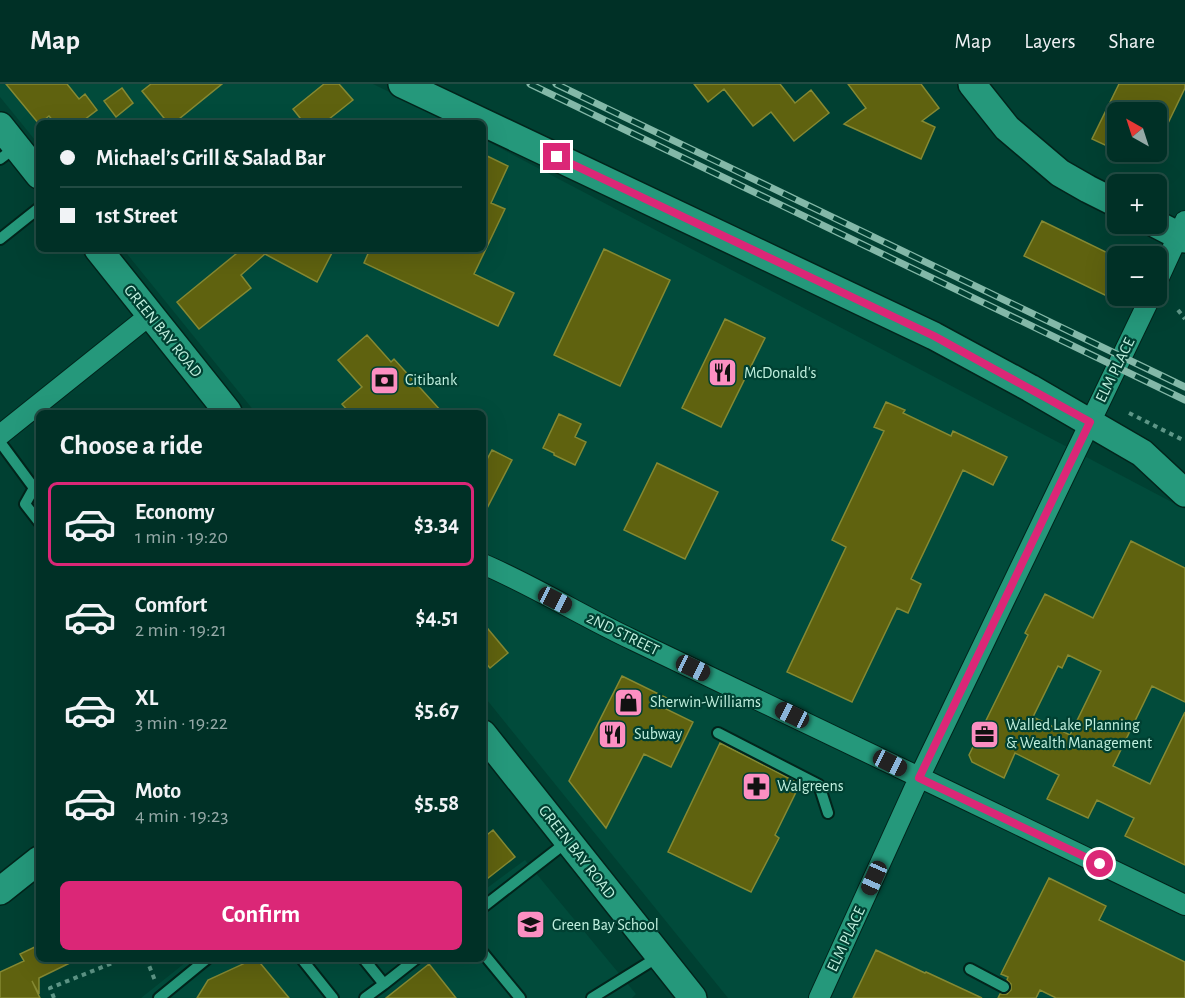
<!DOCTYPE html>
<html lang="en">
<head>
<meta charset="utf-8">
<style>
  :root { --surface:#003026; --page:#0e3c32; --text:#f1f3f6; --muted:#95a9a7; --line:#224b43; --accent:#db2777 }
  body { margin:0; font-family:"Alegreya Sans",sans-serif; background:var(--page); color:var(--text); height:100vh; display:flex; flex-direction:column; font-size:22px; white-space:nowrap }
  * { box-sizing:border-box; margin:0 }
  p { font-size:20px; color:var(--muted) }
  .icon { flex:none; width:33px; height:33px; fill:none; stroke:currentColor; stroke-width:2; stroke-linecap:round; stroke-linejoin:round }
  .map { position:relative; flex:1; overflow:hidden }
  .details { position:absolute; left:36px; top:326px; width:450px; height:552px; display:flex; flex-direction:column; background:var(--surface); border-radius:9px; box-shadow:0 6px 24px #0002,0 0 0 2px var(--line) }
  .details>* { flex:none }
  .guide { position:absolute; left:36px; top:36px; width:450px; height:132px; border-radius:9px; box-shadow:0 6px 24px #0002,0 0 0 2px var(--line); display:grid; align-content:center; height:132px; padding:0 24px; background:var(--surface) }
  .needle { width:39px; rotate:321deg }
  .buttons { position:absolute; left:1107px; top:18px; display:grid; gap:12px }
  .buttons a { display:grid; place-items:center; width:60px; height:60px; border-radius:9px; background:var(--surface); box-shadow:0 6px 24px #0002,0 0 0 2px var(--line); font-size:30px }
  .end { position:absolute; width:27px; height:27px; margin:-14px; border:8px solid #db2777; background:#fff; box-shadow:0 0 0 3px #fff }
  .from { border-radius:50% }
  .car { position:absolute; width:18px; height:36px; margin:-18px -9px; border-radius:8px; box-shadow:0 0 4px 2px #0007; background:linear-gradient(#222 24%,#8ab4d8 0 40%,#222 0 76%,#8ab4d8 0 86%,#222 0) }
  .guide b { display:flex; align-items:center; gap:21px; height:57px; font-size:22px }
  .guide b+b { border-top:2px solid var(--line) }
  .guide i { width:15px; height:15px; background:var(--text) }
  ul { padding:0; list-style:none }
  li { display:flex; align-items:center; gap:18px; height:84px; margin:0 12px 9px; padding:0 12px; border:3px solid transparent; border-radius:9px }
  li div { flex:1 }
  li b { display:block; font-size:22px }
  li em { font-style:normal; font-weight:700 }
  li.selected { border-color:var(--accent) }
  li>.icon { width:54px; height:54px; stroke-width:1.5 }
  h2 { padding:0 24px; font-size:27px; line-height:72px }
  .primary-button { display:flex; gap:12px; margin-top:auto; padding:12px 24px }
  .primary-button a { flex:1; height:69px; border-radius:9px; background:var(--accent); color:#fff; font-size:24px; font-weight:700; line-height:69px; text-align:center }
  header { display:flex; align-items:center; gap:36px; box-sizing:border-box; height:84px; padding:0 30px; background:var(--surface); border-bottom:2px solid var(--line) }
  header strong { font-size:28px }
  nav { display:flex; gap:33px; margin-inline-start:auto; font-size:21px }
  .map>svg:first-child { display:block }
  .built { fill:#014b3b }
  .building { fill:#5f620f; stroke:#858933; stroke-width:1.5; fill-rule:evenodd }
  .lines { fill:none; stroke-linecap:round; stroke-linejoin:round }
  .lane-casing { stroke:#02241b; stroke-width:14 }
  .street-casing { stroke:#02241b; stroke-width:22 }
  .secondary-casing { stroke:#02241b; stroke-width:30 }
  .path { stroke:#5e9687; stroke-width:4; stroke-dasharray:4.5 4.5; stroke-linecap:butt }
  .lane { stroke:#25987b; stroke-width:10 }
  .street { stroke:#25987b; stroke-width:20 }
  .secondary { stroke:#25987b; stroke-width:27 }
  .rail-casing { stroke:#83b8a8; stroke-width:7 }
  .rail { stroke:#004032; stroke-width:4.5; stroke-dasharray:14; stroke-linecap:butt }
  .route { stroke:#db2777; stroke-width:8 }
  .labels { text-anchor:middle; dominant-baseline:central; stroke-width:4.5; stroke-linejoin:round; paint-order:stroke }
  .street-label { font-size:16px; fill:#c0f0df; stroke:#004032 }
  .poi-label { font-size:16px; fill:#c0f0df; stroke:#004032; text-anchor:start }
</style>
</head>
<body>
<header>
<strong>Map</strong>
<nav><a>Map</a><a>Layers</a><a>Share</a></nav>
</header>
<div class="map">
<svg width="1185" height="914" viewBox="0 0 1185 914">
  <rect width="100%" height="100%" fill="#004032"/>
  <path class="built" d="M0 0H373L453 39H39V61L0 13Z
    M483 55 1185 425V914H728L483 611V328H255L123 165H483Z
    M525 776 636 910 632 914H141L190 875 483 874V807Z"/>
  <path class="building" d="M6 0H67L79 15 85 10 97 26 80 39H55L49 32 39 40Z
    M151 0H222L174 39H168L142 7Z
    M324 0H339L353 16 324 39H304L293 25Z
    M694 0H780L795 19 811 6 829 29 794 57 771 28 753 42 724 5 708 18Z
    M848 0H921L939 24 922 37 935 43 921 75 844 40 866 24Z
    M1119 0H1185V4L1156 64V28H1118V67L1092 55Z
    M122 4 133 19 116 33 104 17Z
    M483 70 508 82 491 119 505 125 474 190 514 209 498 242 364 179 370 165H483Z
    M1042 137 1118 174V196L1109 213 1024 172Z
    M242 165H334L317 198 265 170 241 191 251 204 199 245 177 218Z
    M604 165 670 196 620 302 554 271Z
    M725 235 765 254 721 343 682 324Z
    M367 251 391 278 394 275 442 328H349L342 320 362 303 338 276Z
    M886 318 905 326 903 329 951 352 953 347 1007 373 993 401 963 386 911 495 921 500 908 529 897 524 852 618 787 588 846 463 832 456 884 347 874 343Z
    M559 330 581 340 575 353 586 358 575 381 554 371V369L543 364Z
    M492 366 512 376 483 432V383Z
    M657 379 718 408 685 475 624 446Z
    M1131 457 1185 484V618L1152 602 1113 682 1150 700 1185 628V781L1125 752 1134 734 1097 716 1088 734 1047 715 1059 691 1015 669 1004 694 972 678 969 671 1028 551 1025 549 1045 510 1093 534ZM1068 571 1101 587 1070 651 1033 633 1058 582 1062 584Z
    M483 539 508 569 490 584 483 576Z
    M622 592 671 616 666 625 693 638 671 683 644 670 606 744 569 697Z
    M720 659 800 700 775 751 779 754 751 808 668 768Z
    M493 746 515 773 483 798V754Z
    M1049 794 1106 822 1099 836 1185 878V914H1056L1040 906 1036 914H998L1000 910H1007L1011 906V900L1007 896 1008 893 1001 890Z
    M39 861V874H80L39 894V910L32 897 40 914H0V888L24 877 20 870Z
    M876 866 925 889 926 888 982 914H853Z
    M256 874 289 914H197L208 896Z
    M429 880 456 914H386Z"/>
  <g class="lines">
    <defs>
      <path id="lane" d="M0 75 16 63
        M0 155 39 124
        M0 358 34 404 25 420 39 438
        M718 649 819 701 828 729
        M483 823 568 757
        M483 869 520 914
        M301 874 333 914
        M363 874 384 900 417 874
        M970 885 1004 903
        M159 914 208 874
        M365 914 384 900
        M592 914 658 873"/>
      <path id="street" d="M1156 200 1185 137
        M0 351 150 231
        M483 480C534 502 582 532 633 556 817 643 1001 733 1185 821
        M819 914 919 694 1151 212"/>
      <path id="secondary" d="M402 0 934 252 1030 304 1142 369 1185 409
        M972 0 1007 44 1060 89 1088 105 1118 120
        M0 42 39 91
        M1156 140 1185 155
        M98 165 228 328
        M483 650 693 914
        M0 807 39 776"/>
    </defs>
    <use href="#lane" class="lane-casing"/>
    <use href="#street" class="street-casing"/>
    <use href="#secondary" class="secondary-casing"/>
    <path class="path" d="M1178 226 1185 235
      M1129 329 1185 357
      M146 874 156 899
      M54 914 50 904 125 874"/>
    <use href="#lane" class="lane"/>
    <use href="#street" class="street"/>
    <use href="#secondary" class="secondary"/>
    <defs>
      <path id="rail" d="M530 0 1185 316
        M556 0 1185 303"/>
    </defs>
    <use href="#rail" class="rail-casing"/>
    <use href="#rail" class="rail"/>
  </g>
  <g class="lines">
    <path class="route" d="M557 73 934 252 1090 338 919 694 1100 780"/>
  </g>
  <defs>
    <symbol id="restaurant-square" viewBox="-11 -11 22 22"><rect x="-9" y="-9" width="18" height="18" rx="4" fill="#fc8fc2" stroke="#004032"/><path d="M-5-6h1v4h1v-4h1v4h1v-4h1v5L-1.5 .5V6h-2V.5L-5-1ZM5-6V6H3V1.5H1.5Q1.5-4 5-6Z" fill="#111"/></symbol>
    <symbol id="bank-square" viewBox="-11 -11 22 22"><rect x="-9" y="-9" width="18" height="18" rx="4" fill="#fc8fc2" stroke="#004032"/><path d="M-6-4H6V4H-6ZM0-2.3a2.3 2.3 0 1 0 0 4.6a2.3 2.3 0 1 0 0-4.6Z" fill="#111"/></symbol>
    <symbol id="shop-square" viewBox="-11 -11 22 22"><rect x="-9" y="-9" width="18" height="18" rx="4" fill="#fc8fc2" stroke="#004032"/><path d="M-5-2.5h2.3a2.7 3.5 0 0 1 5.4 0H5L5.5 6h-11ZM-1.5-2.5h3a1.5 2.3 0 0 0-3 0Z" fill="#111"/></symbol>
    <symbol id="office-square" viewBox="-11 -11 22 22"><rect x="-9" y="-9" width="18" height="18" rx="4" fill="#fc8fc2" stroke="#004032"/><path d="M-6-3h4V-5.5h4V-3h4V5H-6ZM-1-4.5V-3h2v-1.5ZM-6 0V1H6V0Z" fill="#111"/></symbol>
    <symbol id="pharmacy-square" viewBox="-11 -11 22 22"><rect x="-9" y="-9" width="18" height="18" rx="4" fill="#fc8fc2" stroke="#004032"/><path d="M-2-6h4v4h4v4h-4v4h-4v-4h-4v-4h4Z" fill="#111"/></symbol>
    <symbol id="school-square" viewBox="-11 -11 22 22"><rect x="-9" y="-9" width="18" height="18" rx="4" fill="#fc8fc2" stroke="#004032"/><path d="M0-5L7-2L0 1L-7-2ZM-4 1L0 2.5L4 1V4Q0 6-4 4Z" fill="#111"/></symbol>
  </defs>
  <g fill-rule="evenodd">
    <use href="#restaurant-square" x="706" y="272" width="33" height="33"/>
    <use href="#bank-square" x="368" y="280" width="33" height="33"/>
    <use href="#shop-square" x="612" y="602" width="33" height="33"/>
    <use href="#restaurant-square" x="596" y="634" width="33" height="33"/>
    <use href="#office-square" x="968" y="634" width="33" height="33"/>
    <use href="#pharmacy-square" x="740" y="686" width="33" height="33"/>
    <use href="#school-square" x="514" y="824" width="33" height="33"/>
  </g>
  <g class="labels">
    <g class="street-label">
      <text transform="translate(163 247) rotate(51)">GREEN BAY ROAD</text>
      <text transform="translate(1115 286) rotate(-64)">ELM PLACE</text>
      <text transform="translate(623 550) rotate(26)">2ND STREET</text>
      <text transform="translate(577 768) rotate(52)">GREEN BAY ROAD</text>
      <text transform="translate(846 855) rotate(-65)">ELM PLACE</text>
    </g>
    <g class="poi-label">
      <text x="744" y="289">McDonald's</text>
      <text x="405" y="296">Citibank</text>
      <text x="650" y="618">Sherwin-Williams</text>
      <text x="1006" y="641">Walled Lake Planning<tspan x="1006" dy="18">&amp; Wealth Management</tspan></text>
      <text x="634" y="650">Subway</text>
      <text x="777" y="702">Walgreens</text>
      <text x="552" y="841">Green Bay School</text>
    </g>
  </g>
</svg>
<div class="buttons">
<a><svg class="needle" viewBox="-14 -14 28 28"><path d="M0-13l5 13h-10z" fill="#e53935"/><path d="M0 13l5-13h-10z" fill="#95a9a7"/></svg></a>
<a>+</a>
<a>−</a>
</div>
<i class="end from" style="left:1100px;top:780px"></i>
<i class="end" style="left:557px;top:73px"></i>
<i class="car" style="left:555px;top:516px;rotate:117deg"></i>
<i class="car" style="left:693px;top:584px;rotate:115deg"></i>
<i class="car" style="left:792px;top:631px;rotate:296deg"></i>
<i class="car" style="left:890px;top:679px;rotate:117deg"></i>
<i class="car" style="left:874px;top:794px;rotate:204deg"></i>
<div class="guide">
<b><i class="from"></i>Michael’s Grill &amp; Salad Bar</b>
<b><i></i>1st Street</b>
</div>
<section class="details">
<h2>Choose a ride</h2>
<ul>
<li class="selected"><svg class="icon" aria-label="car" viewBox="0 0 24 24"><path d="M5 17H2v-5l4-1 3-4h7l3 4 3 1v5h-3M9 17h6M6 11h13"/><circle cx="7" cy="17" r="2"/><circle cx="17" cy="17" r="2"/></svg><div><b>Economy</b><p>1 min · 19:20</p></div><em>$3.34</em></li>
<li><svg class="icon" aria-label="car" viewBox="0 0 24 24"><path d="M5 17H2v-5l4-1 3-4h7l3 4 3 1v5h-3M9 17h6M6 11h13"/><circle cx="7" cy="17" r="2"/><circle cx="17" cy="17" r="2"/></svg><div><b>Comfort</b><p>2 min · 19:21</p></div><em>$4.51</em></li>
<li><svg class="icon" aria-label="car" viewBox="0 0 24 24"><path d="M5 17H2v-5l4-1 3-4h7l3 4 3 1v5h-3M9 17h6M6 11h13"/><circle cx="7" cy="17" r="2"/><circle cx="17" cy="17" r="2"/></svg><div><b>XL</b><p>3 min · 19:22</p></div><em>$5.67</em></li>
<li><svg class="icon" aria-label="car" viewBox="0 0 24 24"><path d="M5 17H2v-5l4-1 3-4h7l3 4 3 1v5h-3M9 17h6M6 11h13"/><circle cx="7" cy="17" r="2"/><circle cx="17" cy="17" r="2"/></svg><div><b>Moto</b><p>4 min · 19:23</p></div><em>$5.58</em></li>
</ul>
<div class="primary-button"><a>Confirm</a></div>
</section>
</div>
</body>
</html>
